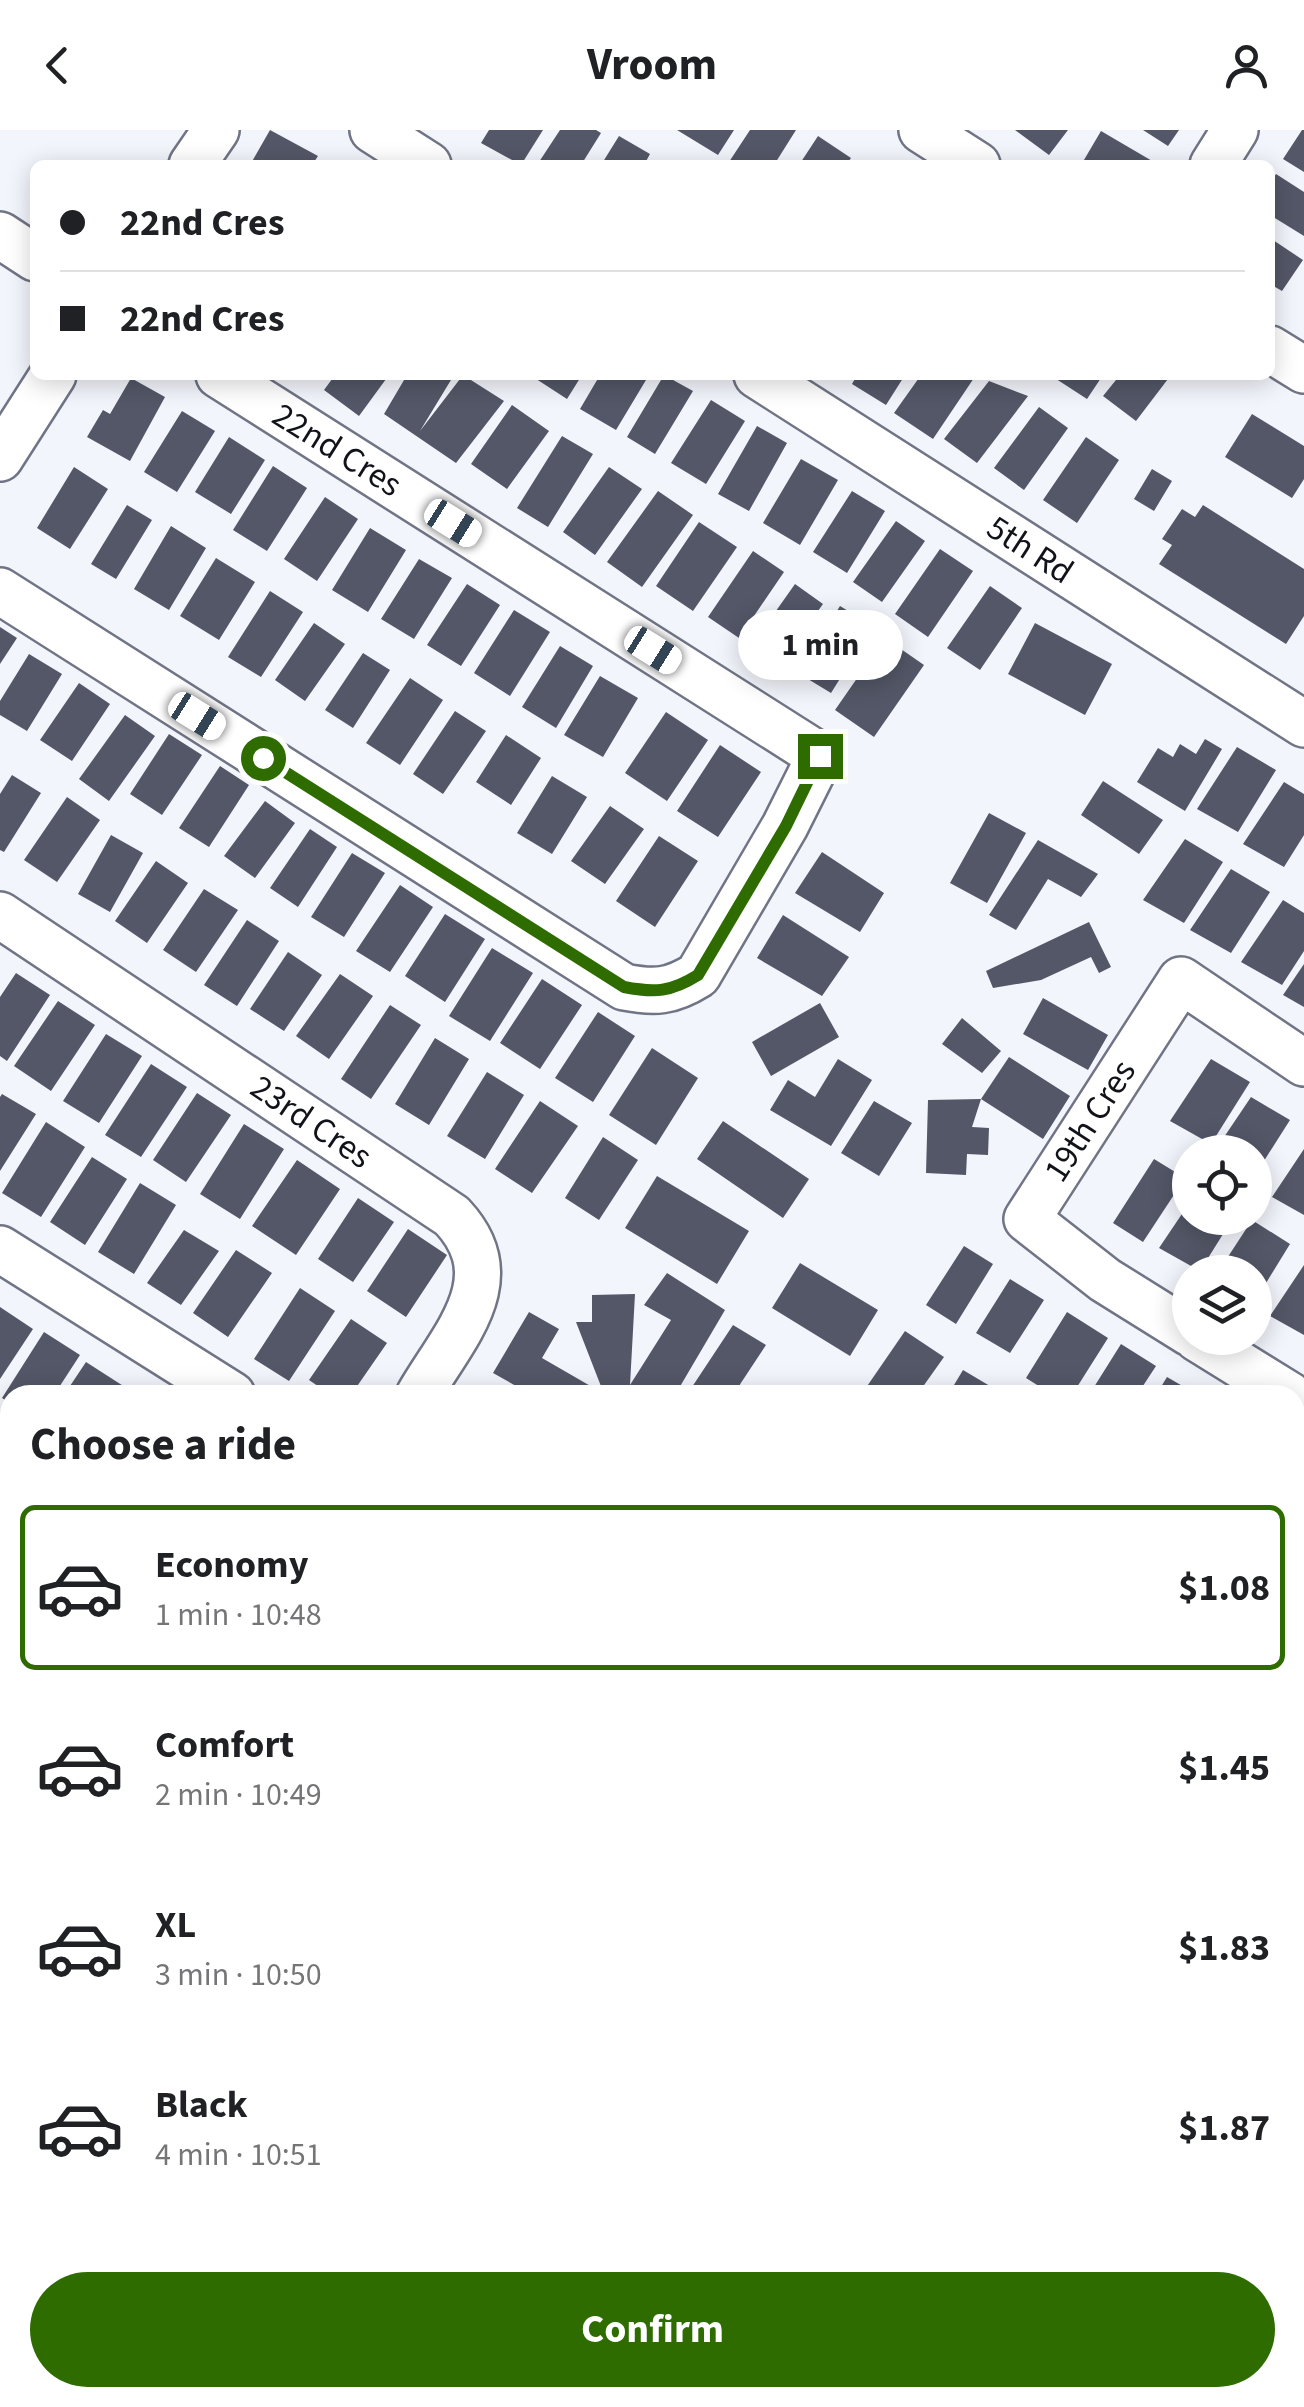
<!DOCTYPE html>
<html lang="en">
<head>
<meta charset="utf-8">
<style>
  :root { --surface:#fff; --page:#f6f6f6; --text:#202124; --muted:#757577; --line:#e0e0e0; --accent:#2e6c00 }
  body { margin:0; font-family:"Source Sans 3",sans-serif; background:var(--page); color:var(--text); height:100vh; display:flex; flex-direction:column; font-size:38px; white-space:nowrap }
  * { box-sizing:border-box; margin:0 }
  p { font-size:32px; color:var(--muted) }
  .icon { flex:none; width:55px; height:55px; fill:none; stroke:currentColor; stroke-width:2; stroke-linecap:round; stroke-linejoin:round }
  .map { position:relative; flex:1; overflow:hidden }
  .side { position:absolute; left:0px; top:1255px; width:1305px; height:1022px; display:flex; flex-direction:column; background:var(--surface); border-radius:30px 30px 0 0; box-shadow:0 5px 25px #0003 }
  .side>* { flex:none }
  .banner { position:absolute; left:30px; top:30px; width:1245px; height:220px; border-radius:15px; box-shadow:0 5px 25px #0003; display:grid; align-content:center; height:220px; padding:0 30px; background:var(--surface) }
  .tools { position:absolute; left:1172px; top:1005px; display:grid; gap:20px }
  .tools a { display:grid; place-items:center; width:100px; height:100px; border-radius:50%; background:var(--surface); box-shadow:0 5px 25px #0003; font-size:50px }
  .end { position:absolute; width:45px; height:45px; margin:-22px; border:12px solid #2e6c00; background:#fff; box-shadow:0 0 0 5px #fff }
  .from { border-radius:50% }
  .bubble { position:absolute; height:70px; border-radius:35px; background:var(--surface); box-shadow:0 5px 25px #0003; font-size:32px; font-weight:700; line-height:70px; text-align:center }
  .car { position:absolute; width:30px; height:60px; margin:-30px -15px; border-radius:12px; box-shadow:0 0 8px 2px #0007; background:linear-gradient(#fff 24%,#345 0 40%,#fff 0 76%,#345 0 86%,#fff 0) }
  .banner b { display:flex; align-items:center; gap:35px; height:95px; font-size:38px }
  .banner b+b { border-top:2px solid var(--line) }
  .banner i { width:25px; height:25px; background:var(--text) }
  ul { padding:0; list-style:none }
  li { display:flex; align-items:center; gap:30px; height:165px; margin:0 20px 15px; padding:0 10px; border:5px solid transparent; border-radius:15px }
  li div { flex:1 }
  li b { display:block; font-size:38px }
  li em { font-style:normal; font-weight:700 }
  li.active { border-color:var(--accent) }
  li>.icon { width:90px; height:90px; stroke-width:1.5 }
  h2 { padding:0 30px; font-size:45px; line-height:120px }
  .action { display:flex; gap:20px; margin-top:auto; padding:20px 30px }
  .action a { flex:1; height:115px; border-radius:60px; background:var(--accent); color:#fff; font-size:40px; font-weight:700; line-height:115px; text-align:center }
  header { display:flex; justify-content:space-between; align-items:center; height:130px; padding:0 30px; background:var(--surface); font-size:45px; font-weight:700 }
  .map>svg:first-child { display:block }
  .building { fill:#535767 }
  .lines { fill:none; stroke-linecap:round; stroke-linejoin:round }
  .minor-casing { stroke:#707485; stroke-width:50 }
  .minor { stroke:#fff; stroke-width:45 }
  .route { stroke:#2e6c00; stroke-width:12 }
  .labels { text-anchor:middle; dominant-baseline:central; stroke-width:10; stroke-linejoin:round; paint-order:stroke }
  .street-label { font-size:35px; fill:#12131a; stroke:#fff }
</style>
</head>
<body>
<header><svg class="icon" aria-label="back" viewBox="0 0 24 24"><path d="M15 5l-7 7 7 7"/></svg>Vroom<svg class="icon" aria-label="person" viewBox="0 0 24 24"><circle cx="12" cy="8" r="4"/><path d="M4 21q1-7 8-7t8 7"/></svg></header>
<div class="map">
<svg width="1304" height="2277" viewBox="0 0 1304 2277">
  <rect width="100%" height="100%" fill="#f3f5fc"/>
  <path class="building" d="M270 0 318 26 312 35H250Z
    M489 0H543L521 35 481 13Z
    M560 0H596L601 3 581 35H537Z
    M677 0H734L718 25Z
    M750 0H796L774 35H727Z
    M1015 0H1068L1049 25Z
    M1143 0H1179L1168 16Z
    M1302 0H1304V42L1283 29Z
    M1101 1 1159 35H1081Z
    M619 6 650 24 644 35H601Z
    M818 6 851 28 846 35H799Z
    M1276 44 1304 62V106L1270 85V54Z
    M1270 108 1303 130 1282 161 1270 154Z
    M335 245H389L359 286 324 260Z
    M407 245H454L420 301 463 245 504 271 456 333 384 284Z
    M530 245H582L567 269Z
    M600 245H649L616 300 580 279Z
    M664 245 693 261 655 324 627 307Z
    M857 245H905L886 275 852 254Z
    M921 245H976L933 309 894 283Z
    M1050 245H1103L1087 269Z
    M1120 245H1171L1136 291 1103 266Z
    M131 248 165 267 130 331 87 307 103 280 110 284Z
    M989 251 1028 266 977 333 944 309Z
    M711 270 745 291 706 354 671 333Z
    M512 275 549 301 507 359 471 334Z
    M1039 277 1068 298 1024 360 994 338Z
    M182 281 215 301 177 362 144 342Z
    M1252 284 1304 316V349L1292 368 1225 327Z
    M757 296 787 313 749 381 718 364Z
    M562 306 593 324 548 397 517 378Z
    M229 307 265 330 231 384 195 362Z
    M1086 307 1119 330 1077 393 1043 370Z
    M801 329 838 350 800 415 763 393Z
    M273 336 307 358 267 421 233 400Z
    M74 337 108 359 70 419 37 398Z
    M609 337 642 359 595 425 563 402Z
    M1152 339 1172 351 1154 381 1134 369Z
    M658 361 693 385 642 457 607 432Z
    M852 361 885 381 847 443 813 422Z
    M325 367 358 389 317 451 284 429Z
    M127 375 152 390 116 449 91 434Z
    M1203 375 1304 439V486L1286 514 1159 434 1172 415 1162 409 1182 379 1195 387Z
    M896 391 925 411 882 472 853 452Z
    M699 392 737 417 693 481 656 456Z
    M171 396 206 418 169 480 134 459Z
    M370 398 406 420 368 482 332 460Z
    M940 419 973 441 928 507 895 484Z
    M753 421 784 442 739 508 708 487Z
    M216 428 255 452 219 510 180 486Z
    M419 429 452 448 414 509 381 489Z
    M467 454 500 475 461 536 427 515Z
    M795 454 823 474 779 535 752 515Z
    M990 456 1022 478 980 540 947 518Z
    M270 461 303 482 261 547 228 527Z
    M840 476 873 496 831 563 798 543Z
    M514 480 550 502 510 566 474 543Z
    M314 493 345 514 305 571 275 550Z
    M1035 493 1112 534 1085 585 1008 544Z
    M0 497 17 508 0 534Z
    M885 508 924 535 874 607 835 580Z
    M560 516 593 536 556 598 522 577Z
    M363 523 390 540 353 598 325 580Z
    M29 524 62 544 27 601 0 585V571Z
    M600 546 638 568 603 627 564 605Z
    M410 548 443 570 400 635 366 613Z
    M79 553 110 574 72 631 40 610Z
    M455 581 486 601 443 664 413 644Z
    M666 582 708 610 667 671 625 643Z
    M125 585 155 606 109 671 79 649Z
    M169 604 202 625 162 685 130 664Z
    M506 605 541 628 511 675 476 652Z
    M1205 609 1222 619 1185 681 1137 652 1158 618 1173 627 1180 614 1196 624Z
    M720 615 761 642 718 707 677 681Z
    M1237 617 1276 640 1238 702 1197 679Z
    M220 636 249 655 209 717 179 698Z
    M12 645 41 663 4 722 0 720V664Z
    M552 646 587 667 552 724 517 703Z
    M1103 651 1163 690 1139 724 1081 685Z
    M1284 652 1304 664V705L1284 737 1243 714Z
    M67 667 100 690 57 752 24 730Z
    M265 671 295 693 255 748 224 726Z
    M610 676 644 699 605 754 571 731Z
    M989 683 1026 703 987 773 950 753Z
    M310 699 337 717 298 777 270 758Z
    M111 705 143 723 110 782 78 764Z
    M659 706 698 731 655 797 616 771Z
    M1185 709 1223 732 1184 793 1143 770Z
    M1038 710 1098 744 1081 767 1048 749 1016 800 989 785Z
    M822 722 884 763 860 802 795 763Z
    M352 723 385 743 344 807 311 787Z
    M156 731 188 753 147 813 115 791Z
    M1231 739 1270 762 1231 823 1190 800Z
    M400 755 433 777 390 842 356 821Z
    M204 759 238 780 196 842 163 820Z
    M1283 770 1304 783V821L1282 855 1241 832Z
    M445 784 485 809 445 872 405 846Z
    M783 785 849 827 822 866 757 828Z
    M247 790 279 811 237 876 204 855Z
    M1089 792 1111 837 1099 843 1091 827 1041 850 993 858 986 841Z
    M492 818 533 843 490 911 449 886Z
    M288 822 322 845 284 901 250 879Z
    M1304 834V877L1283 865Z
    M16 843 50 865 7 931 0 926V867Z
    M340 844 373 866 329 929 296 906Z
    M542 849 582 875 540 939 500 913Z
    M1043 868 1108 905 1088 940 1023 904Z
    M58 871 95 895 51 961 14 936Z
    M820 873 839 907 771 946 752 912Z
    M390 875 421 895 371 969 341 949Z
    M598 882 635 906 593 972 555 948Z
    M962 888 1001 921 982 943 942 914Z
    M106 904 142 926 99 993 63 971Z
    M435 908 469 929 429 995 395 974Z
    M652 918 698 948 656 1015 609 985Z
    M1009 927 1070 966 1043 1009 981 969Z
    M838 929 872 950 831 1016 770 980 788 950 815 967Z
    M1211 929 1250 952 1211 1014 1170 991Z
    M151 934 187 957 141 1027 105 1005Z
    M487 942 524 965 485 1029 447 1006Z
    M197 963 231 985 186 1052 153 1030Z
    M2 964 36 984 0 1041V967Z
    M1251 967 1290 990 1255 1045V1022H1214Z
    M981 969 972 997 989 998 988 1025 967 1024 966 1045 926 1043 928 970Z
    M540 971 578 996 532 1063 495 1039Z
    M874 971 912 993 879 1046 841 1023Z
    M723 991 809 1049 783 1088 697 1029Z
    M46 992 85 1017 41 1087 2 1063Z
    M244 994 284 1019 240 1089 200 1064Z
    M603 1007 638 1030 599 1090 565 1068Z
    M1304 1019V1085L1272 1067Z
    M92 1027 127 1049 85 1115 50 1092Z
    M1154 1029 1185 1048 1143 1112 1113 1093Z
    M297 1030 340 1059 296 1125 252 1096Z
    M657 1046 749 1101 717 1154 625 1098Z
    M140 1053 176 1075 134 1144 98 1122Z
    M358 1068 394 1092 353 1152 318 1129Z
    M1190 1072V1088H1233L1200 1141 1159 1118Z
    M1252 1090 1290 1114 1255 1171V1142H1218Z
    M408 1099 447 1125 406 1187 367 1161Z
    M184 1100 219 1121 181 1175 147 1153Z
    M964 1116 993 1134 956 1194 926 1175Z
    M236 1120 272 1143 228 1207 193 1183Z
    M800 1133 878 1180 850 1226 772 1178Z
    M1304 1135V1205L1270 1186Z
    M667 1143 725 1180 675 1265H647L630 1255V1262L604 1264 576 1192H592V1165L635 1164 630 1255 671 1190 644 1175Z
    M1010 1149 1044 1170 1010 1223 976 1203Z
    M300 1158 335 1181 289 1251 254 1229Z
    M0 1177 33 1199 0 1249Z
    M529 1182 559 1199 542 1228 606 1265H532L493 1243Z
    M1067 1182 1108 1208 1072 1265H1053L1026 1248Z
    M351 1189 387 1213 351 1265H331L309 1250Z
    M733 1195 766 1215 733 1265H706L692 1257Z
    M905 1201 944 1227 917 1265H861Z
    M44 1202 80 1225 54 1265H10V1273L2 1268Z
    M1121 1214 1156 1236 1137 1265H1089Z
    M86 1232 128 1259 123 1265H64Z
    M963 1240 1000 1262 998 1265H948Z
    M1167 1247 1198 1265H1156Z
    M0 1303 10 1310V1336L0 1351Z
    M1304 1336V1423L1295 1418V1350Z
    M1295 1457 1304 1463V1519L1295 1534Z
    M0 1509 10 1516V1559L0 1574Z
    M0 1632 10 1638V1686L0 1701Z
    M1302 1661 1304 1663V1764L1295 1760V1671Z
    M1295 1788 1304 1793V1886L1295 1883Z
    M10 1868V1947L0 1941V1884Z
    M1295 2003 1304 2009V2039L1295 2054Z
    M1295 2127 1304 2133V2152L1295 2165Z
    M131 2268H187L182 2277H126Z
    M277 2268H320L314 2277H293Z
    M409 2268H457L451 2277H424Z
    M535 2268H590L584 2277H529Z
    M853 2268H901L894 2277H846Z
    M921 2268H940L955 2277H914Z
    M1051 2268H1097L1091 2277H1045Z
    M1112 2268H1150L1156 2271 1152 2277H1106Z"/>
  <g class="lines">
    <defs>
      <path id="minor" d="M373 0 428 35
        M922 0 977 35
        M192 35 216 0
        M1213 35 1235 0
        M0 105 35 128
        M1270 219 1304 240
        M757 245 1304 594
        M0 328 53 245
        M0 461 624 857C655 863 671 862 698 845L785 696 820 626 219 245
        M0 785 452 1086C511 1149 454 1205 419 1265
        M0 1119 232 1265
        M1190 1203 1105 1150 1027 1089 1181 850 1304 933
        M1197 1208 1289 1265
        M0 1450 10 1456
        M1295 1604 1304 1609
        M0 1807 10 1811
        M1295 1942 1304 1947
        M1295 2247 1304 2232
        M741 2268 757 2277"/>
    </defs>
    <use href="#minor" class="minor-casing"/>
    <use href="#minor" class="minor"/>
  </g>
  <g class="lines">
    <path class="route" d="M263 628 624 857C655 863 671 862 698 845L786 696 820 626"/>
  </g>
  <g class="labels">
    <g class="street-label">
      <text transform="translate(337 320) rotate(32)">22nd Cres</text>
      <text transform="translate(1030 420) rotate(33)">5th Rd</text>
      <text transform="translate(1090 991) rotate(-57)">19th Cres</text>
      <text transform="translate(311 992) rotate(34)">23rd Cres</text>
    </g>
  </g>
</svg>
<div class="tools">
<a><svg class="icon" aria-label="locate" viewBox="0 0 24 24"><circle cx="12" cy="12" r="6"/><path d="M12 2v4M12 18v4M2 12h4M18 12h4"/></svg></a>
<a><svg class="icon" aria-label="layers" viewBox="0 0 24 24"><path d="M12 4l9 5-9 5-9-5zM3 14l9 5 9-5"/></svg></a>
</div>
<i class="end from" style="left:263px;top:628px"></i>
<i class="end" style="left:820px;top:626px"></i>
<div class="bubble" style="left:738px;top:480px;width:165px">1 min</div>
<i class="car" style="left:453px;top:393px;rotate:122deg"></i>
<i class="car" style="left:653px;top:520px;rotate:122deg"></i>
<i class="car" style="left:197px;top:586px;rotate:122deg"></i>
<div class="banner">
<b><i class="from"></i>22nd Cres</b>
<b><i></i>22nd Cres</b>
</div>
<section class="side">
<h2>Choose a ride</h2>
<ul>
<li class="active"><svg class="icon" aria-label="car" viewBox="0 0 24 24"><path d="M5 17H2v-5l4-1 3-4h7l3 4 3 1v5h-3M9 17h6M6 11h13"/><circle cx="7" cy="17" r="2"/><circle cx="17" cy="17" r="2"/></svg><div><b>Economy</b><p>1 min · 10:48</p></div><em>$1.08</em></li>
<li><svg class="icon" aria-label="car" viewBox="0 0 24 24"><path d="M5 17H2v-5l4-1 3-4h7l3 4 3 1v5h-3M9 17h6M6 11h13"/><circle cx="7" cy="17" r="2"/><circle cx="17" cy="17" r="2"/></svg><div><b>Comfort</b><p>2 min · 10:49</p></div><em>$1.45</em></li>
<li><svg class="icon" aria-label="car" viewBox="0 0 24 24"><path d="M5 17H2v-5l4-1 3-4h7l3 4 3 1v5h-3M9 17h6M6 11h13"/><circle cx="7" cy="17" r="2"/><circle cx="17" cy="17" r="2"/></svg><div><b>XL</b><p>3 min · 10:50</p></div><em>$1.83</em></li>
<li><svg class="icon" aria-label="car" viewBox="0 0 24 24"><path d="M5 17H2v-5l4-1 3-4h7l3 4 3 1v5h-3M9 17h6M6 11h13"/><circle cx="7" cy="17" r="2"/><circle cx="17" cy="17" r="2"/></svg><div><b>Black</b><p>4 min · 10:51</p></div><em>$1.87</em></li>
</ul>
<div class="action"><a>Confirm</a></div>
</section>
</div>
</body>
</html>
